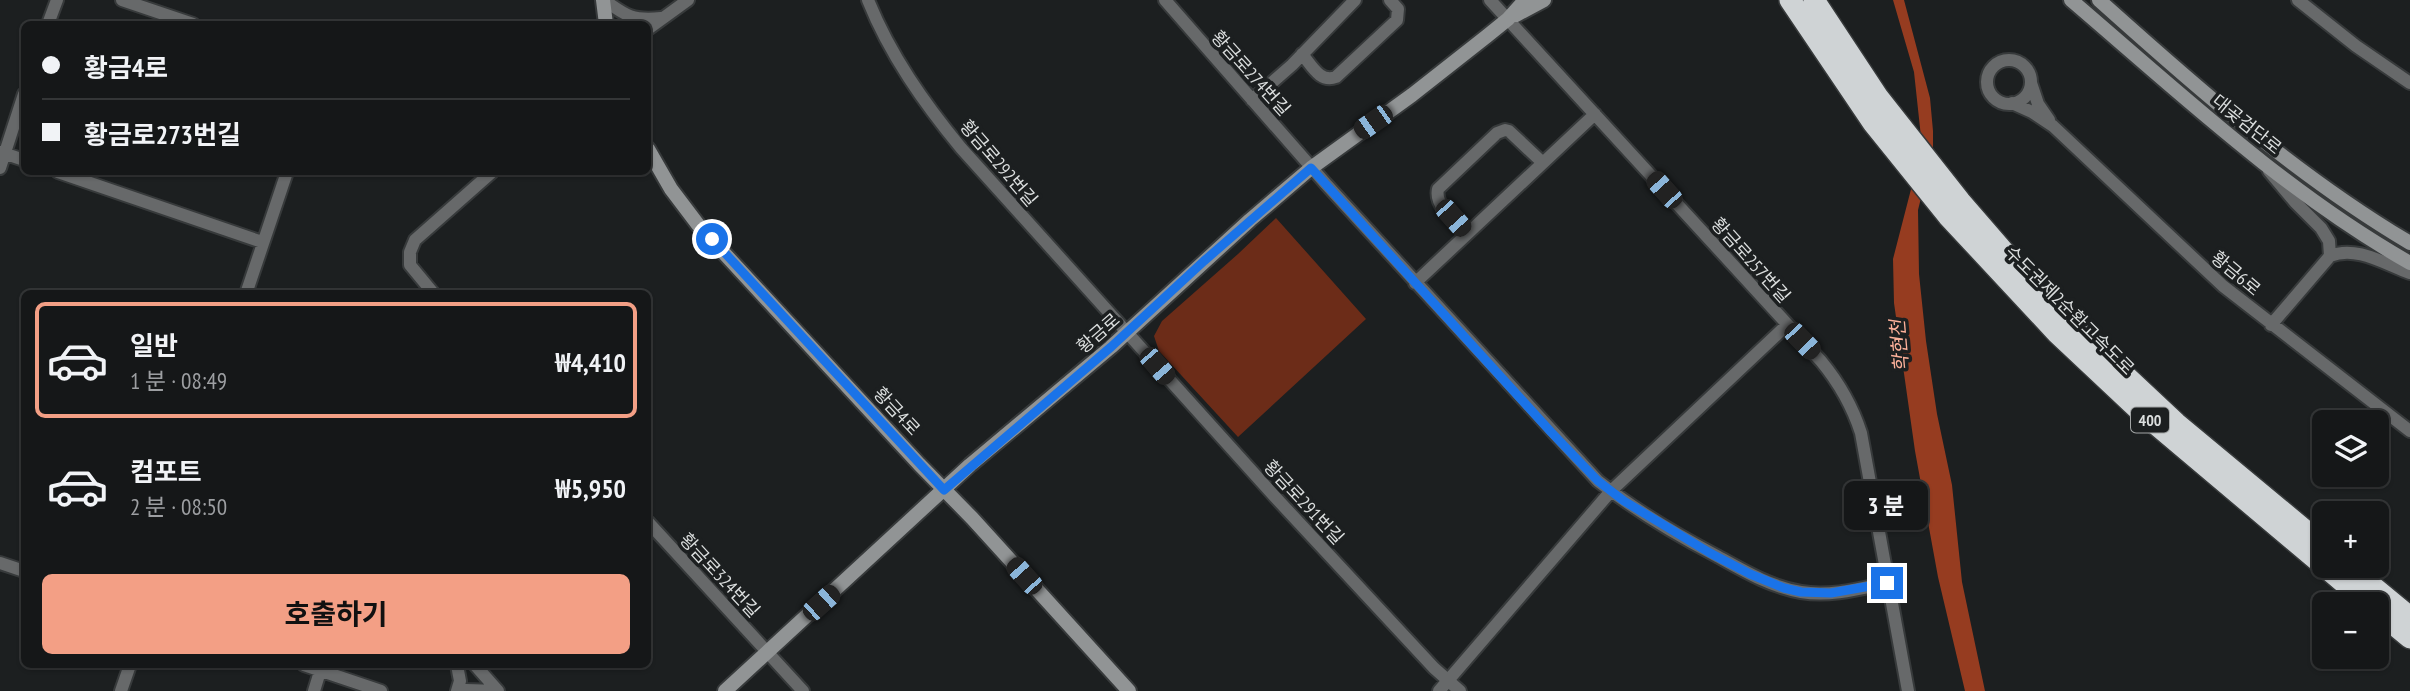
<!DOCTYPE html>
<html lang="ko">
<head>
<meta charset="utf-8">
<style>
  :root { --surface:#151718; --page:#1e2021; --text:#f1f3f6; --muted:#9d9fa2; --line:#343637; --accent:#f39f85 }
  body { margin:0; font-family:"PT Sans Narrow","Noto Sans KR",sans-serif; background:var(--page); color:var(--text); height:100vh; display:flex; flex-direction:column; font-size:26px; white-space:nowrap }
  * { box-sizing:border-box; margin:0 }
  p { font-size:23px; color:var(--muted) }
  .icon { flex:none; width:38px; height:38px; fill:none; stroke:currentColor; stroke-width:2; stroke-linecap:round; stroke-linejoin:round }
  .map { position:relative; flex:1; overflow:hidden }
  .drawer { position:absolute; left:21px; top:290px; width:630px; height:378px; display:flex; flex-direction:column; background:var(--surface); border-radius:10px; box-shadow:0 2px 5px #0004,0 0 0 2px var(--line) }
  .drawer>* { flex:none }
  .banner { position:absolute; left:21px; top:21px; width:630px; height:154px; border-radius:10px; box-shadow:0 2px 5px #0004,0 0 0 2px var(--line); display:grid; align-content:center; height:154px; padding:0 21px; background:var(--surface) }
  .fabs { position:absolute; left:2312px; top:410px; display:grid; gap:14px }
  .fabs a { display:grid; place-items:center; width:77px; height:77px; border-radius:10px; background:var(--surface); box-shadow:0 2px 5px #0004,0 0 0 2px var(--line); font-size:35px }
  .end { position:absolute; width:32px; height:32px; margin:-16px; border:9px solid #1a73e8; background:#fff; box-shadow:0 0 0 4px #fff }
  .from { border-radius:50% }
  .bubble { position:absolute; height:49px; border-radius:10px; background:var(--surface); box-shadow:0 2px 5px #0004,0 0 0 2px var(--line); font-size:23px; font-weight:700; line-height:49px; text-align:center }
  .car { position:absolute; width:21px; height:42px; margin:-21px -10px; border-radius:9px; box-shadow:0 0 5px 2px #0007; background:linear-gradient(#222 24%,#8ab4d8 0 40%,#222 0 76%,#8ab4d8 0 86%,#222 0) }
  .banner b { display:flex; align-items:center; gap:24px; height:66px; font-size:26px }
  .banner b+b { border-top:2px solid var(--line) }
  .banner i { width:18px; height:18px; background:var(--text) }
  ul { padding:12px 0 0; list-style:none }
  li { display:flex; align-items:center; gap:21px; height:116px; margin:0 14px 10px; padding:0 7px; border:4px solid transparent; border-radius:10px }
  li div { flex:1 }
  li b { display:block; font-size:26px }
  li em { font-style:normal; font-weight:700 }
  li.active { border-color:var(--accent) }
  li>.icon { width:63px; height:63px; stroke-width:1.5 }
  .button { display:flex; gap:14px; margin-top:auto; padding:14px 21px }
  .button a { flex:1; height:80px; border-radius:10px; background:var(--accent); color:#111; font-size:28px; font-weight:700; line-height:80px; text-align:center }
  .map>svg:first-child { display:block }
  .green { fill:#6c2c18 }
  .water { fill:#963c20 }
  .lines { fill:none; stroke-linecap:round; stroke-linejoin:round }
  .street-casing { stroke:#373a3b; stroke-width:16 }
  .secondary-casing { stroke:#373a3b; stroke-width:18 }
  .highway-casing { stroke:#373a3b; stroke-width:24 }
  .street { stroke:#67696a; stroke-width:12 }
  .secondary { stroke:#919495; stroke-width:14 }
  .highway { stroke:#cfd3d5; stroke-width:21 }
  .route { stroke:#1a73e8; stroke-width:9 }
  .labels { text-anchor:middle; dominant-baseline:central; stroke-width:7; stroke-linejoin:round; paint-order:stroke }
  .shield { fill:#1c1f20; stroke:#a2a5a5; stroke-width:2 }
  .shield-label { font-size:16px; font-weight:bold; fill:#dbdede }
  .street-label { font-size:18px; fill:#dbdede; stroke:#1c1f20 }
  .water-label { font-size:19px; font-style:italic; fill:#fdb19a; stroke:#1c1f20 }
</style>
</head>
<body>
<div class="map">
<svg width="2410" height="691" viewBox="0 0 2410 691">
  <rect width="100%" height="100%" fill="#1c1f20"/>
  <path class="green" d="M1276 218 1366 319 1238 437 1159 351 1154 336 1162 321 1238 254Z"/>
  <path class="water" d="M1893 0H1904L1930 98 1933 131V150L1918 210 1919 274 1926 341 1937 414 1952 485 1962 582 1985 691H1965L1938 577 1915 451 1894 303 1893 259 1917 166 1921 137 1914 72Z"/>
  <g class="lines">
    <defs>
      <path id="street" d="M122 0 193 24
        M604 0C626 16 633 21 661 18
        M868 0C890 55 924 103 961 148L1277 499 1434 668 1460 691
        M1165 0 1326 184 1598 481C1635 510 1675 534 1717 556 1744 571 1771 587 1801 592 1830 597 1859 589 1887 583
        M1490 0 1821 361C1840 384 1852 405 1861 433L1908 691
        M2298 0 2356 46 2410 83
        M48 24 57 0
        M648 29 688 0
        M1302 54C1312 66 1320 83 1336 77L1397 20 1398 9 1390 0
        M1987 82a22 22 0 1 1 44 0a22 22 0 1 1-44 0Z
        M2031 83 2038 104 2049 120
        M1252 100 1292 65 1355 0
        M2012 103 2032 112 2053 126 2223 286 2410 431
        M0 152 24 160
        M0 168 24 94
        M2269 171 2295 202 2321 228 2329 241 2330 256
        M58 172 262 242
        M1467 233C1456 222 1434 206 1438 189L1497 133 1505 130 1509 131 1543 163
        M1415 283 1595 114
        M246 294 287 172
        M434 294 410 265V252L415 240 492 172
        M2271 325 2330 256C2356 245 2385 264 2410 273
        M648 522 803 691
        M0 563 24 571
        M304 665 381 691
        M475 665 498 691
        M466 690 498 691
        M121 691 130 665
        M314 691 322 665
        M457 691 460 681 457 665
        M1439 691 1611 491 1787 325"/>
      <path id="secondary" d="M603 0 606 24
        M2071 0C2180 93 2285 192 2410 263
        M2099 0C2197 88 2297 176 2410 243
        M1516 15 1544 0
        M648 149 671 189 699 226 919 464 972 518 1129 691
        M725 691 970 465 1111 347 1250 220 1311 168 1412 95 1487 36 1508 19 1525 0"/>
      <path id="highway" d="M1790 0 1873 123 1948 216 2057 333 2140 411 2369 604
        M1814 0 1878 97 1960 201 2050 305 2176 423 2324 546
        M2347 565 2410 617
        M2376 610 2410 638"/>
    </defs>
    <use href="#street" class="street-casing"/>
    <use href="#secondary" class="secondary-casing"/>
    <use href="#highway" class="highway-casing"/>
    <use href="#street" class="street"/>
    <use href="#secondary" class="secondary"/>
    <use href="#highway" class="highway"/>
  </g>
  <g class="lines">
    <path class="route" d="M712 239 944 490 1111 347 1204 261 1311 168 1551 432 1598 481 1624 501 1710 553 1750 574 1784 588 1801 592 1831 593 1887 583"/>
  </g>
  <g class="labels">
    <rect class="shield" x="2131" y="407.5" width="38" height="25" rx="5"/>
    <g class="shield-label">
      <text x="2150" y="420">400</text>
    </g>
    <g class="street-label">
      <text transform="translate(1251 73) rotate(48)">황금로274번길</text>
      <text transform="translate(2247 124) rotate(39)">대곶검단로</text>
      <text transform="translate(999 163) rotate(49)">황금로292번길</text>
      <text transform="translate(1751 260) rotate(48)">황금로257번길</text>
      <text transform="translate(2236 273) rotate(40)">황금6로</text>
      <text transform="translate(2070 310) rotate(45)">수도권제2순환고속도로</text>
      <text transform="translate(1098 333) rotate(-41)">황금로</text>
      <text transform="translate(897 411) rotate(47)">황금4로</text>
      <text transform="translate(1304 502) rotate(47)">황금로291번길</text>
      <text transform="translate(720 575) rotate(47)">황금로324번길</text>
    </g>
    <g class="water-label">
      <text transform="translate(1899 346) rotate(-95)">학현천</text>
    </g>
  </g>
</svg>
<div class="fabs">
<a><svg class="icon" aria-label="layers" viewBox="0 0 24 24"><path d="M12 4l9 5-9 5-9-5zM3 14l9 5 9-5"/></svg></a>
<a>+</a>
<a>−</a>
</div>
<i class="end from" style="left:712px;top:239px"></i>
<i class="end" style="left:1887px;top:583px"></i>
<div class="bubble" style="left:1844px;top:481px;width:84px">3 분</div>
<i class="car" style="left:1373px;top:122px;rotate:235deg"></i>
<i class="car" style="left:1664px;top:190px;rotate:318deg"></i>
<i class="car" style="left:1453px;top:218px;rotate:138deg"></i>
<i class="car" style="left:1802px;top:341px;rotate:136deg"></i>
<i class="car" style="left:1157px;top:366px;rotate:139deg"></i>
<i class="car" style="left:1024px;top:576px;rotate:318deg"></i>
<i class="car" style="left:821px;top:603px;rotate:48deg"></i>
<div class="banner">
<b><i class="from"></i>황금4로</b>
<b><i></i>황금로273번길</b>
</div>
<section class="drawer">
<ul>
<li class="active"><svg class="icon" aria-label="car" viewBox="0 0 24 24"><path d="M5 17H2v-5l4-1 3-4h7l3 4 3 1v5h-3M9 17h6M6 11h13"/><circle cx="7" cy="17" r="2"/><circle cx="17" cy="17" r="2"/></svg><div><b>일반</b><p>1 분 · 08:49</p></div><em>₩4,410</em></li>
<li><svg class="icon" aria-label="car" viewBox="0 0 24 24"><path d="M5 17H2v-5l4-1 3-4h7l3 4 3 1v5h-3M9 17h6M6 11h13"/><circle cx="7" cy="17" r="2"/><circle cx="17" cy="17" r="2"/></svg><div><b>컴포트</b><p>2 분 · 08:50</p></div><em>₩5,950</em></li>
</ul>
<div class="button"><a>호출하기</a></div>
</section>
</div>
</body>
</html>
